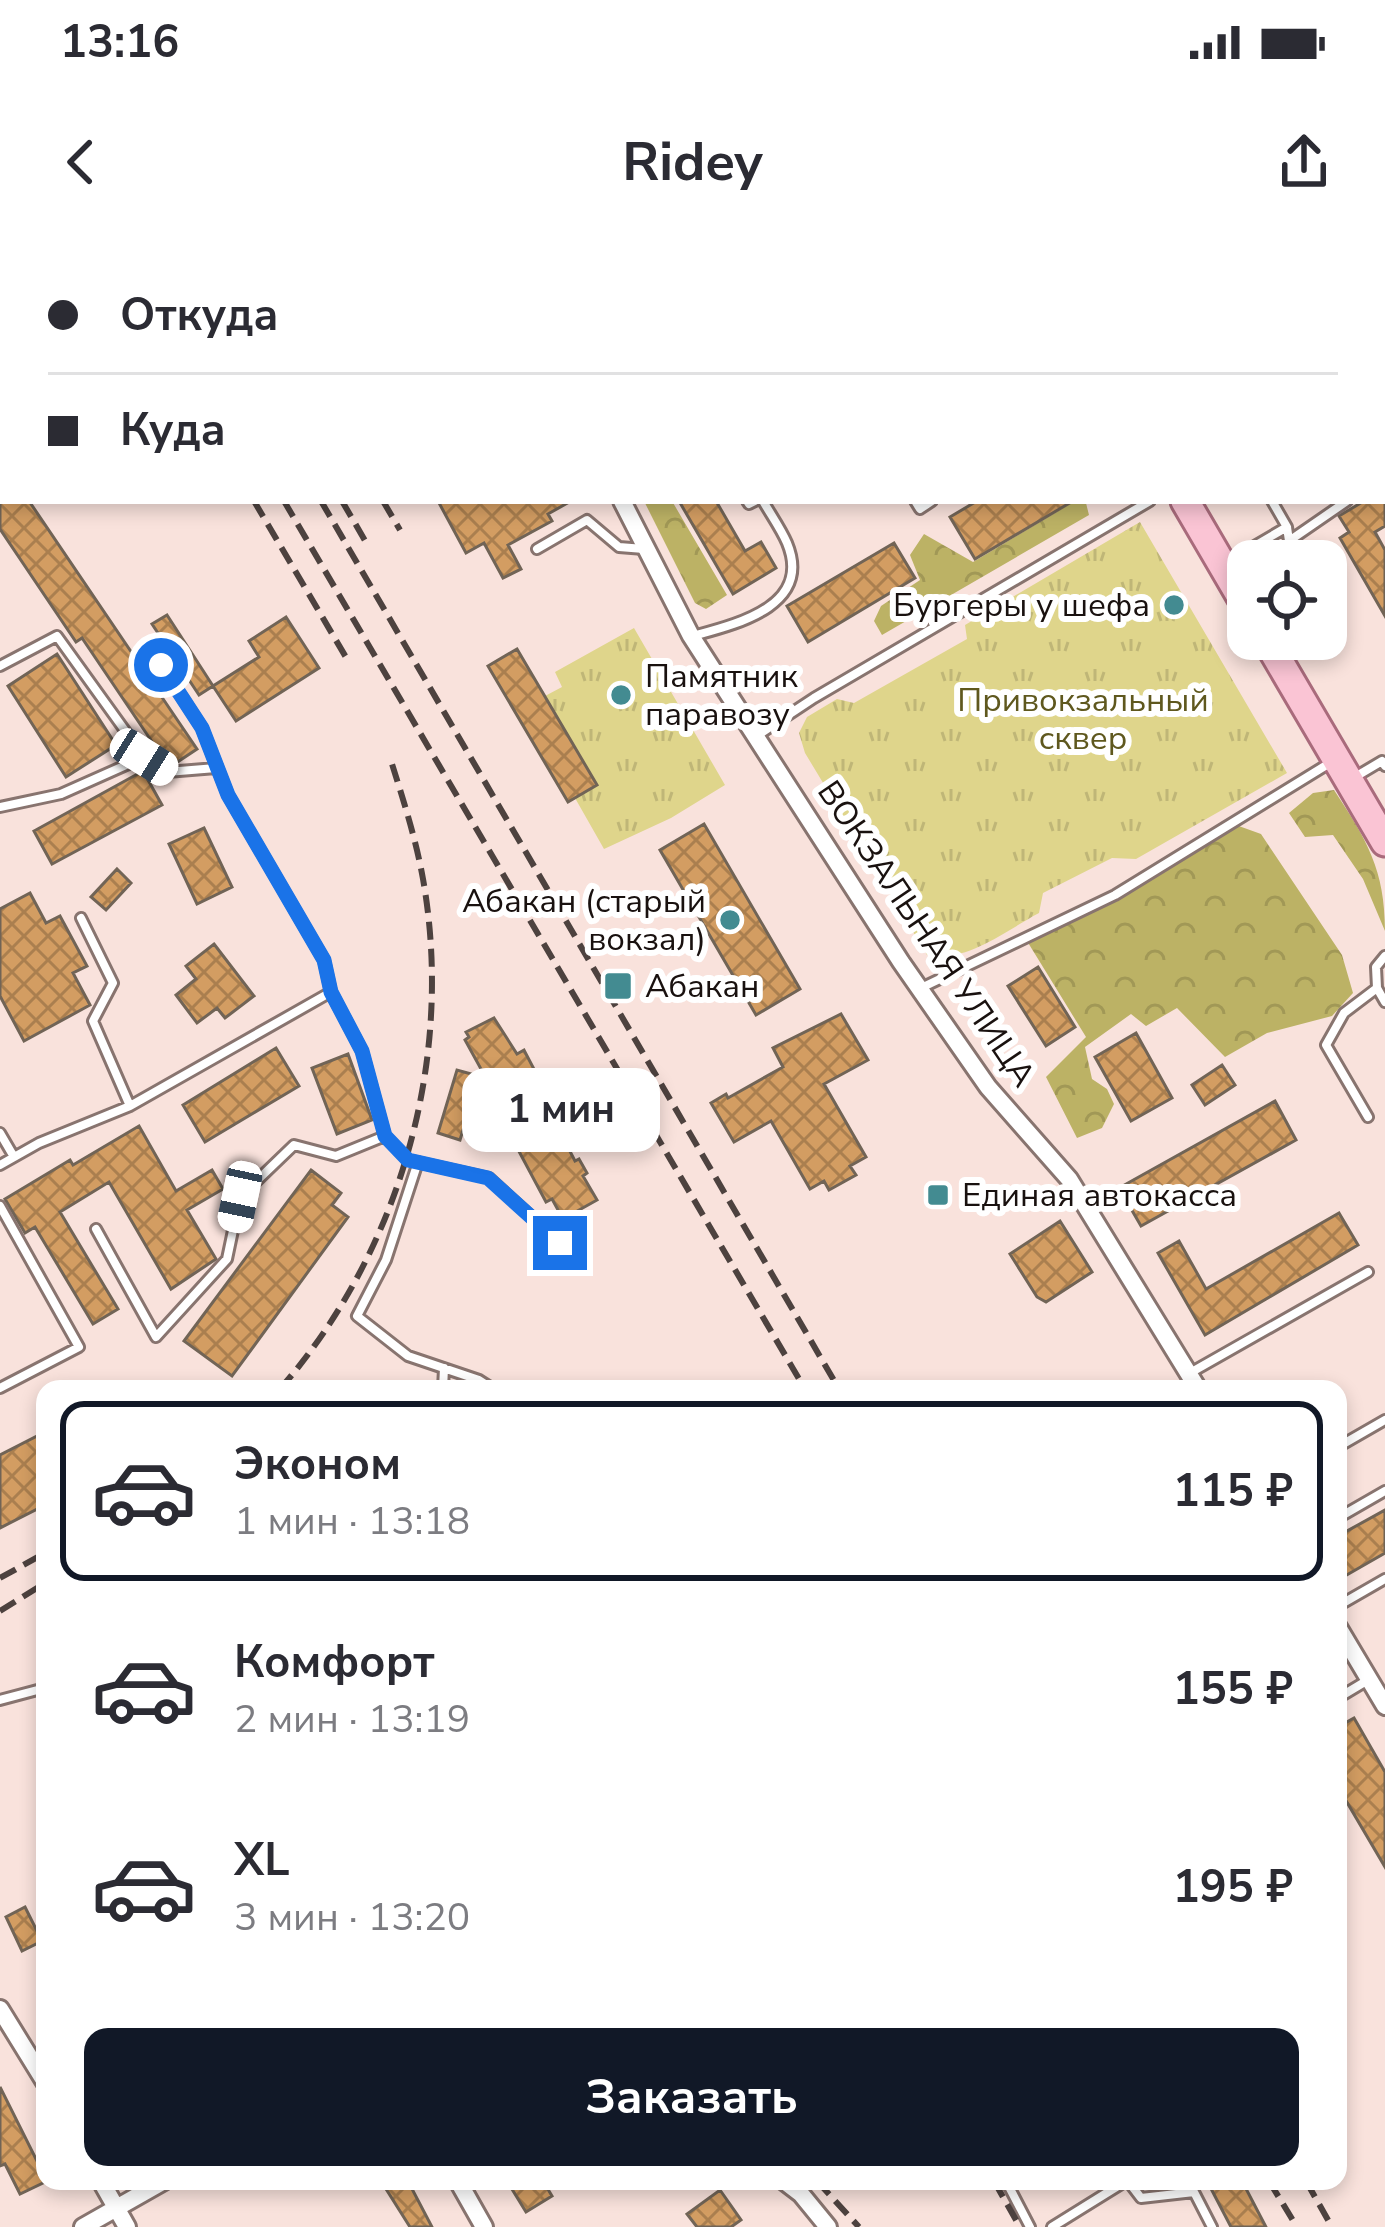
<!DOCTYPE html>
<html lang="ru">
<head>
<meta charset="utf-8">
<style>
  :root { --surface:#fff; --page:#f7f7f7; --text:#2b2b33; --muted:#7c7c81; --line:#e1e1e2; --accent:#111827 }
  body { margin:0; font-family:"Nunito Sans",sans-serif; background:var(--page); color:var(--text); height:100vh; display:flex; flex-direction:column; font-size:45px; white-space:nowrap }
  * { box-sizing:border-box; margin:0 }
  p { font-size:39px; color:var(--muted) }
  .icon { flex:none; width:66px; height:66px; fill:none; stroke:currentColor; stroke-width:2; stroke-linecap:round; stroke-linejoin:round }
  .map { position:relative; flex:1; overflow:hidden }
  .side { position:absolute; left:36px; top:1140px; width:1311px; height:810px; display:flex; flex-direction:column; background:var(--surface); border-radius:24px; box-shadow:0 6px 18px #0003 }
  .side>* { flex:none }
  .top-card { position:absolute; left:0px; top:0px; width:1386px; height:264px; box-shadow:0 6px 18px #0003; display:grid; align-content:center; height:264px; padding:0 48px; background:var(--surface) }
  .tools { position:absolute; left:1227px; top:300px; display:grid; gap:24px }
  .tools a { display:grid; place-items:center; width:120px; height:120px; border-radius:24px; background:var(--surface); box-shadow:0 6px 18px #0003; font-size:60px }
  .end { position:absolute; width:54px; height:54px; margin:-27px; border:15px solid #1a73e8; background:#fff; box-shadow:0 0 0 6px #fff }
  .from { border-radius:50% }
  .bubble { position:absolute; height:84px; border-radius:24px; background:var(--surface); box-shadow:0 6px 18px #0003; font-size:39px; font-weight:700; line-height:84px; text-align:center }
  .car { position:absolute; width:36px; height:72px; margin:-36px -18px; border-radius:15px; box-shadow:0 0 9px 3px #0007; background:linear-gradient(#fff 24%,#345 0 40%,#fff 0 76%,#345 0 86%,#fff 0) }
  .top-card b { display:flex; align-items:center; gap:42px; height:114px; font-size:45px }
  .top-card b+b { border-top:3px solid var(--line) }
  .top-card i { width:30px; height:30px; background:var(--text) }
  ul { padding:21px 0 0; list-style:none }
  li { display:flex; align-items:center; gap:36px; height:180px; margin:0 24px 18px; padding:0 24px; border:6px solid transparent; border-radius:24px }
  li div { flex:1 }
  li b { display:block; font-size:45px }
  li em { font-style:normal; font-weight:700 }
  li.active { border-color:var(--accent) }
  li>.icon { width:108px; height:108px; stroke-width:1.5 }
  .primary-button { display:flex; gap:24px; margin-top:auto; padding:24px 48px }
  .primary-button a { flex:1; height:138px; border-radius:24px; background:var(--accent); color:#fff; font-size:48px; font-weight:700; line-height:138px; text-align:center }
  .status { display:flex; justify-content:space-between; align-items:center; height:84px; padding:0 60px; background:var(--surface); direction:ltr }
  .status svg { height:33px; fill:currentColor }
  header { display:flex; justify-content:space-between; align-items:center; height:156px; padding:0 48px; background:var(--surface); font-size:54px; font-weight:700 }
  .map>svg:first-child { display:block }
  .forest { fill:url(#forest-crowns) }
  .park { fill:url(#park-tufts) }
  .building { fill:url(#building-cross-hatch); stroke:#716456; stroke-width:3 }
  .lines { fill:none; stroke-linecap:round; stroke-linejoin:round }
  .service-casing { stroke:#88746f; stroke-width:14 }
  .minor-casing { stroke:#88746f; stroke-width:22 }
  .primary-casing { stroke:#a96b7c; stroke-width:33 }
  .service { stroke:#fff; stroke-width:8 }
  .minor { stroke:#fff; stroke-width:16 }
  .primary { stroke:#fac4d4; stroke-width:27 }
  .rail { stroke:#4d423f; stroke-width:6; stroke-dasharray:18 9; stroke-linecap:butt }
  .route { stroke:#1a73e8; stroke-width:15 }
  .poi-dot { fill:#438b91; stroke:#fff; stroke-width:4.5 }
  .labels { text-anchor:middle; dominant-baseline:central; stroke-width:12; stroke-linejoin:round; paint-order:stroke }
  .poi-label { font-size:33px; fill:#19110f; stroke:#fff; text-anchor:start }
  .park-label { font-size:33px; fill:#5f581e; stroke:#fff }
  .street-label { font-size:33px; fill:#19110f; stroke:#fff }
</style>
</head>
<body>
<div class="status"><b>13:16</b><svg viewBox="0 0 49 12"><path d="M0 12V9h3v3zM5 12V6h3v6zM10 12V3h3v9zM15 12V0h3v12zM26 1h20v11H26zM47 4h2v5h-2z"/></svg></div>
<header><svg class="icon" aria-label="back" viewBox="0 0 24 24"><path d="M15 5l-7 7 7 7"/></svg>Ridey<svg class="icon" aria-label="share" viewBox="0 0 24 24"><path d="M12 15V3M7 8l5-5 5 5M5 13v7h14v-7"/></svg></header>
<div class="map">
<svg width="1385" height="1987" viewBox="0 0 1385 1987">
  <defs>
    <pattern id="forest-crowns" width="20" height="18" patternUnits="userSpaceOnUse" patternTransform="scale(3)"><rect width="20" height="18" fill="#bcb265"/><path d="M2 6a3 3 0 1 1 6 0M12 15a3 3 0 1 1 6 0" fill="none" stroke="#a19856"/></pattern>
    <pattern id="park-tufts" width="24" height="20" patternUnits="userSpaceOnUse" patternTransform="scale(3)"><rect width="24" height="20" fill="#dfd58b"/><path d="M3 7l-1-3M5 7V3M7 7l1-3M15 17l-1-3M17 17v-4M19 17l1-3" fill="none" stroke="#bfb677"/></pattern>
    <pattern id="building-cross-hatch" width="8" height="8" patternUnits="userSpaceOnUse" patternTransform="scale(3)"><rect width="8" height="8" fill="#d39d62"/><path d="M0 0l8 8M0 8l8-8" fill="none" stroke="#aa7f4f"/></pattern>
  </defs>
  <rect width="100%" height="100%" fill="#f9e2dc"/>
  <path class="forest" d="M644 261H672L727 355 706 369 695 363Z
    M1075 261 1086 263 1089 275 882 395 874 381 881 366 920 340 910 315 924 294 973 322Z
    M1334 550C1367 600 1385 630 1385 691L1363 639 1333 595 1305 597 1289 573 1313 553Z
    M1236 585 1261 594 1342 715 1353 753 1332 776 1267 793 1225 817 1177 768 1146 786 1131 774 1085 807 1092 839 1107 849 1114 864 1102 888 1077 898 1046 837 1086 797 1027 701Z"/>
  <path class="park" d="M1140 282 1287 533 1136 619 1112 618 1043 653 1039 673C1005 691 967 723 927 715L805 513 799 493 807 477 837 459 854 463 967 399 965 385Z
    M634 388 725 545 671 578 604 609 575 558 597 544 545 456 562 447 555 432Z"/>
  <path class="building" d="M0 261H29L197 509 176 523 165 521 82 398 76 402 0 289Z
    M438 261H571L548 274 552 281 508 305 521 329 503 338 484 303 466 313Z
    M679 261H716L745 311 761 302 776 328 733 354Z
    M977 261H1073L975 319 950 277Z
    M1364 261H1385V286L1375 292 1385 310V376L1340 298 1349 292 1339 276Z
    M894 303 915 338 808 402 787 366Z
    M167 375 213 446 199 455 152 384Z
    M286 377 319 428 236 481 213 446 259 417 249 401Z
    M517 409 597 545 568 562 488 426Z
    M57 414 116 505 66 537 8 446Z
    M143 531 162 565 52 624 34 591Z
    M704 584 800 749 756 775 660 610Z
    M204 588 232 647 197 664 169 604Z
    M117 629 131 643 106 670 91 657Z
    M30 653 46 683 60 676 87 726 73 733 90 765 24 801 0 756V669Z
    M214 704 254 756 225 778 217 768 197 783 176 755 196 739 186 726Z
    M1038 727 1075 787 1046 806 1008 746Z
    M841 774 868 820 824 844 866 917 850 926 856 935 829 950 824 941 810 949 771 881 734 902 711 863 726 854 728 858 783 827 773 808Z
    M494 778 517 814 524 810 536 833 529 836 553 880 558 878 567 894 562 896 575 921 579 919 587 933 583 936 597 960 563 979 552 959 546 962 514 902 519 899 498 859 493 862 479 837 460 900 438 893 457 830 486 838 465 800 469 797 466 792Z
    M1136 793 1172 858 1131 881 1095 817Z
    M276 808 299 846 205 902 183 865Z
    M348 814 372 880 337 894 312 828Z
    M1222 825 1235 845 1205 865 1192 845Z
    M1275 861 1296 900 1141 986 1119 948Z
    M139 886 176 951 212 930 223 949 187 970 216 1019 171 1049 109 942 60 972 118 1069 93 1084 35 987 25 993 5 959 70 920 73 925Z
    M311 930 341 953 332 965 348 977 232 1136 184 1101Z
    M1339 973 1358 1005 1205 1095 1158 1013 1179 1001 1206 1049Z
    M1060 981 1092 1032 1046 1062 1037 1057 1010 1014Z
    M45 1192V1265L0 1288V1215Z
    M1385 1270V1313L1338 1340V1296Z
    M1354 1478 1385 1532V1627L1338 1547V1487Z
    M25 1667 42 1701 22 1711 6 1677Z
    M0 1847 47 1941 20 1954 5 1924 0 1926Z
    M381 1941H423L411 1947 432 1987H410Z
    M507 1941H543L552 1956 526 1972Z
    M1207 1941H1242L1266 1987H1231Z
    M720 1950 741 1980 731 1987H697L687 1974Z"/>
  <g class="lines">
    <defs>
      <path id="service" d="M395 0 396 3
        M616 0 617 3
        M728 0 730 3
        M1218 0 1220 3
        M691 3 695 0
        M1383 240 1385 239
        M747 261 749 264 755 261
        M915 261 920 269 932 261
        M1272 261 1287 287 1289 301 1347 261
        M537 309 587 280 619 307 644 309
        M1229 321 1287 287
        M693 396C737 384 813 366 787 303 781 289 771 275 763 261
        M0 426 57 396 144 517 167 532 216 528
        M758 495 814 458 1150 261
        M1355 537 1382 521 1385 526
        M0 567 61 554 144 517
        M81 678 113 743 93 781 130 866
        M921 748 1115 655 1333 521
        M1377 748 1385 762
        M1368 877 1326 805 1344 773 1377 748 1376 727 1385 716
        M0 893 14 917
        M385 896 408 920 489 938 560 1003
        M418 922 386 1020 357 1076 408 1116 479 1140 493 1149
        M0 925 39 903 130 866 331 752 324 720 228 555 202 488 161 425
        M0 966 79 1107 0 1148
        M96 989 156 1097 227 1019 240 957 294 905 336 916 385 896 362 811 331 752
        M1190 1133 1368 1032
        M443 1149 444 1128
        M1338 1207 1385 1180
        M1338 1278 1385 1251
        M1338 1366 1385 1339
        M1338 1458 1368 1440
        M0 1460 45 1448
        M1006 1941 1030 1987
        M1128 1941 1141 1958 1194 1952 1212 1987
        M1052 1987 1126 1941"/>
      <path id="minor" d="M492 0 493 3
        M622 261 691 396 901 722 988 847 1069 939 1198 1149
        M1338 1387 1385 1466
        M0 1769 45 1842
        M101 1941 127 1987
        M458 1941 484 1987
        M784 1941 801 1954 828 1987
        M83 1987 164 1941"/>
      <path id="primary" d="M1034 0 1035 3
        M1185 261 1248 369
        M1266 399 1385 602"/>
    </defs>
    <use href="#service" class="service-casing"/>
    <use href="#minor" class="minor-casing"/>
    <use href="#primary" class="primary-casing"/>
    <use href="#service" class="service"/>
    <use href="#minor" class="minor"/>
    <use href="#primary" class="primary"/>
    <path class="rail" d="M132 0 134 3
      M168 0 170 3
      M188 0 190 3
      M230 0 231 3
      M0 26 3 29
      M254 261 347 419
      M284 261 805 1149
      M321 261 839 1149
      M342 261 367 304
      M383 261 400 290
      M280 1149C400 1012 455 819 423 639 416 600 404 562 392 524
      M0 1338 45 1313
      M0 1371 45 1343
      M817 1941 859 1987
      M994 1941 1020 1987
      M1269 1941 1297 1987
      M1306 1941 1332 1987"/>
  </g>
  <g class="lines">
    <path class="route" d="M161 425 202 488 228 555 324 720 331 752 362 811 385 896 408 920 488 938 560 1003"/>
  </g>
  <g class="poi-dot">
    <circle cx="1174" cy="365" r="12"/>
    <circle cx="621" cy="455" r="12"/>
    <circle cx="730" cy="680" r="12"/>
    <rect x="603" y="731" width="30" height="30" rx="6"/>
    <rect x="926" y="943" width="24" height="24" rx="6"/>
  </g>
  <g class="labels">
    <g class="poi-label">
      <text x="1150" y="365" text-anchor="end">Бургеры у шефа</text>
      <text x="645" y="436">Памятник<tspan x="645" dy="38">паравозу</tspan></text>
      <text x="706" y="661" text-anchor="end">Абакан (старый<tspan x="706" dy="38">вокзал)</tspan></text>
      <text x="645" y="746">Абакан</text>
      <text x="962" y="955">Единая автокасса</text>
    </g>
    <g class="park-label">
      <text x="1083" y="460">Привокзальный<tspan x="1083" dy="38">сквер</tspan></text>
    </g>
    <g class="street-label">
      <text transform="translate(926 694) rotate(56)">ВОКЗАЛЬНАЯ УЛИЦА</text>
    </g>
  </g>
</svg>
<div class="tools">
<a><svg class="icon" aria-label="locate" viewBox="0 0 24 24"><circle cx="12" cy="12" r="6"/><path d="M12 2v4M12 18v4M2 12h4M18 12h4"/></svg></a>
</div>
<i class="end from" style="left:161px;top:425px"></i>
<i class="end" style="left:560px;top:1003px"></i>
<div class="bubble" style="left:462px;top:828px;width:198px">1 мин</div>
<i class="car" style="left:144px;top:517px;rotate:122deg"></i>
<i class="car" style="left:240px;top:957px;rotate:192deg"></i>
<div class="top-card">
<b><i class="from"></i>Откуда</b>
<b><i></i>Куда</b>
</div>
<section class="side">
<ul>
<li class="active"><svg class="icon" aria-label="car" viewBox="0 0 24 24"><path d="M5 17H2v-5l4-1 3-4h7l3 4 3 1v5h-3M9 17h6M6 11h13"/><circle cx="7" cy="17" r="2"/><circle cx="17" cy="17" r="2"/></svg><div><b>Эконом</b><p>1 мин · 13:18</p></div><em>115 ₽</em></li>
<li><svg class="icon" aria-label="car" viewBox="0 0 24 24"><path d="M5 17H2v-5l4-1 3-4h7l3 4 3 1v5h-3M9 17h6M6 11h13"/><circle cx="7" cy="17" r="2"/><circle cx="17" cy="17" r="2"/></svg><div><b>Комфорт</b><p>2 мин · 13:19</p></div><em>155 ₽</em></li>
<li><svg class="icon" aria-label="car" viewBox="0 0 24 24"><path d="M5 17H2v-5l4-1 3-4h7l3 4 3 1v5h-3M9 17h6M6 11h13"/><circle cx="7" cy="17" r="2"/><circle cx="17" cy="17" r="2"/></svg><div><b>XL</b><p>3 мин · 13:20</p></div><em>195 ₽</em></li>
</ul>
<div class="primary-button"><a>Заказать</a></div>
</section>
</div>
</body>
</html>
